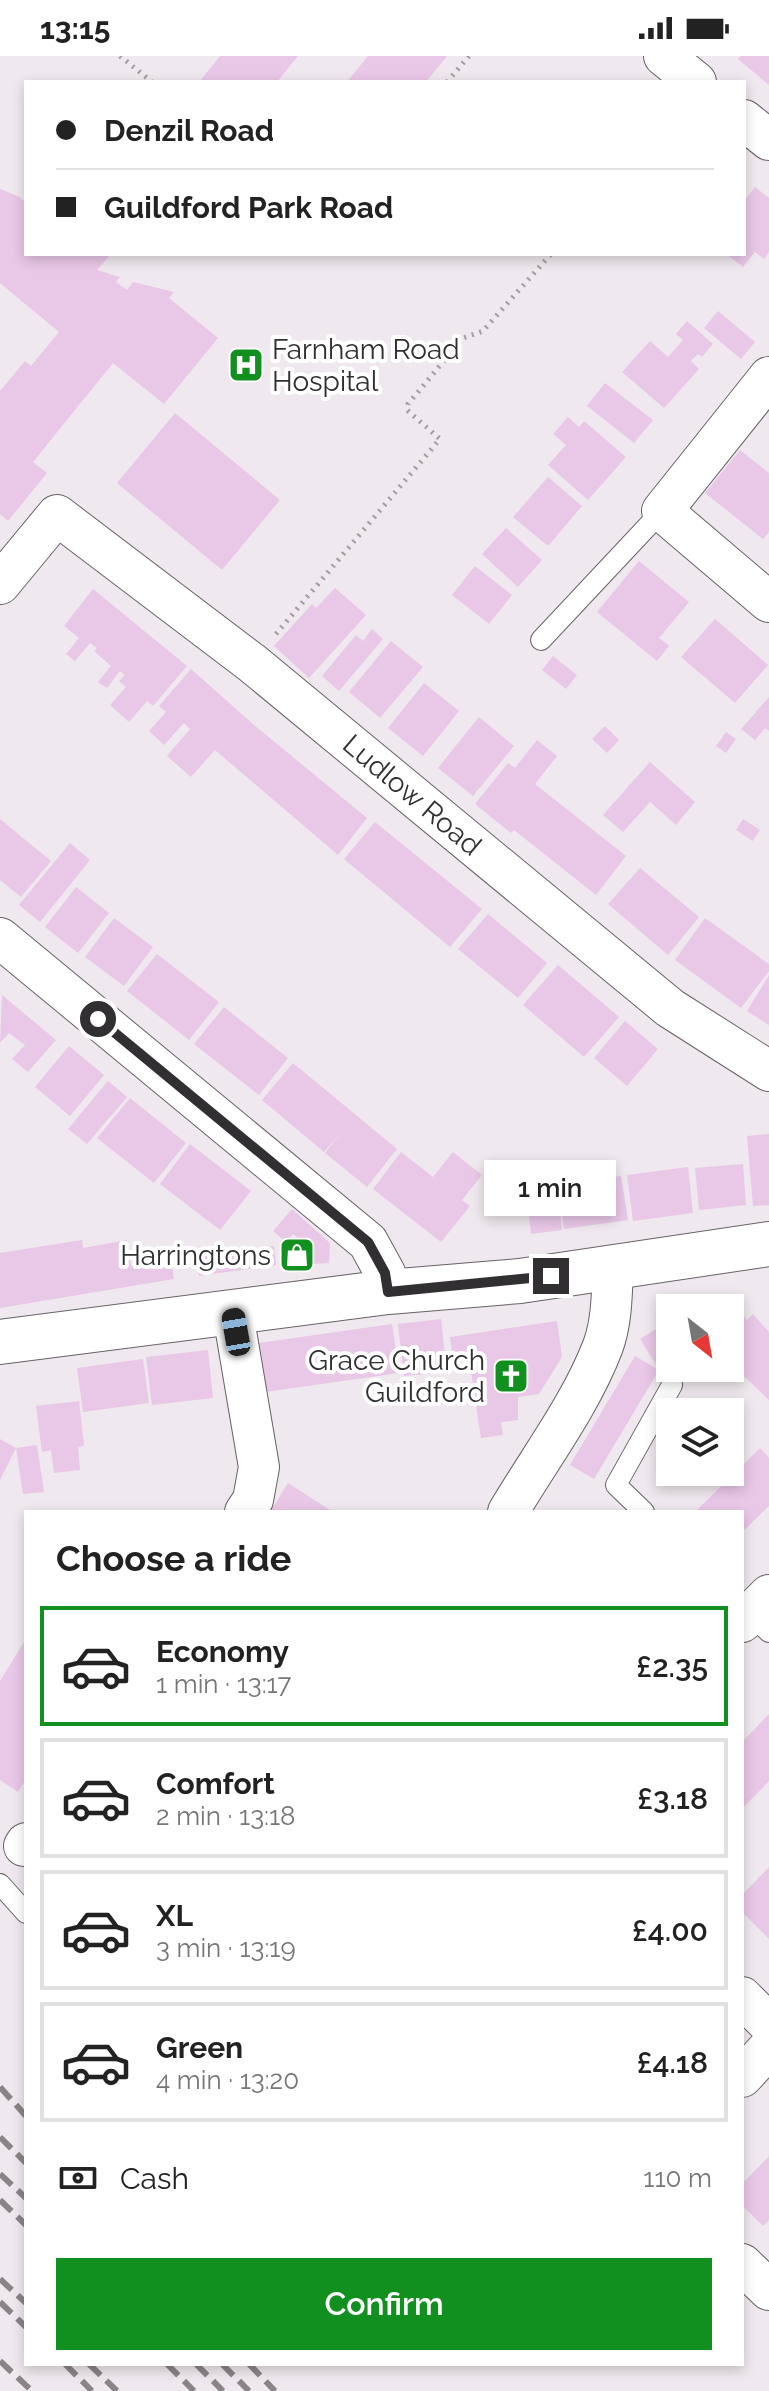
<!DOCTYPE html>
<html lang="en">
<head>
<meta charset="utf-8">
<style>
  :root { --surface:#fff; --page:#f2f2f2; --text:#222; --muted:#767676; --line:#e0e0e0; --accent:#11901f }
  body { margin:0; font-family:Raleway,sans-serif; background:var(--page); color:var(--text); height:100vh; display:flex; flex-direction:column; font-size:30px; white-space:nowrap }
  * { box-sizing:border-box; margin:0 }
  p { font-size:26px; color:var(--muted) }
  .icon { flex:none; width:44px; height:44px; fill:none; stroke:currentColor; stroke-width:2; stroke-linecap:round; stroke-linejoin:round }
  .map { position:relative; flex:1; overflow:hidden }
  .panel { position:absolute; left:24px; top:1454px; width:720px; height:856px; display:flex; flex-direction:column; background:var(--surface); border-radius:0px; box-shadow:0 4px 12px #0003 }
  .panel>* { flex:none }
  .guide { position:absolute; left:24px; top:24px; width:722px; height:176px; border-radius:0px; box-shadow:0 4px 12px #0003; display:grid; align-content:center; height:176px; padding:0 32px; background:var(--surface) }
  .needle { width:52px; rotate:149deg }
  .buttons { position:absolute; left:656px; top:1238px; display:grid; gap:16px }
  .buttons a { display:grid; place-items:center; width:88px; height:88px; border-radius:0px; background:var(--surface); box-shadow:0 4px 12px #0003; font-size:40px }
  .end { position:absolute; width:36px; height:36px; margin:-18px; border:10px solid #322f32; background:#fff; box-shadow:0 0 0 4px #fff }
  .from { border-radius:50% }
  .bubble { position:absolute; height:56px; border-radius:0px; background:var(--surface); box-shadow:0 4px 12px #0003; font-size:26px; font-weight:600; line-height:56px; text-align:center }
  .car { position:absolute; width:24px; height:48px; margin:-24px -12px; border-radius:10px; box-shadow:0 0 6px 2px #0007; background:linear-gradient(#222 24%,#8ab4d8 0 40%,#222 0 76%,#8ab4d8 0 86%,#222 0) }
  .guide b { display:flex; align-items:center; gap:28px; height:76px; font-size:30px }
  .guide b+b { border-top:2px solid var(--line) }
  .guide i { width:20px; height:20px; background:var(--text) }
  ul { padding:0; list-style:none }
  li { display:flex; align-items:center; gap:24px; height:120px; margin:0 16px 12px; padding:0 16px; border:4px solid var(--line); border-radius:0px }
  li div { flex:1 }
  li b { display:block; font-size:30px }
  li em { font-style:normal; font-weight:600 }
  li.on { border-color:var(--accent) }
  li>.icon { width:72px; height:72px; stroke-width:1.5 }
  h2 { padding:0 32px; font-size:36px; line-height:96px }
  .pay { display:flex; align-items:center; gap:20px; height:88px; padding:0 32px; font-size:30px }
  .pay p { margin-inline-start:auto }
  .action { display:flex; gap:16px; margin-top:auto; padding:16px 32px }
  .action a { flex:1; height:92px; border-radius:0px; background:var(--accent); color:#fff; font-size:32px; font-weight:600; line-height:92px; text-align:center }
  .status { display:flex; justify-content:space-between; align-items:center; height:56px; padding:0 40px; background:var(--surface); direction:ltr }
  .status svg { height:22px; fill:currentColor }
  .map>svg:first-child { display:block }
  .building { fill:#e9c7e7 }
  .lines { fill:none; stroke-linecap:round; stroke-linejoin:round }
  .service-casing { stroke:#686267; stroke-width:22 }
  .minor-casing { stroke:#686267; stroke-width:42 }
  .tertiary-casing { stroke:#686267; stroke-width:46 }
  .path { stroke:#a29da1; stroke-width:5; stroke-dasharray:2 6; stroke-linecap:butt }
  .service { stroke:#fff; stroke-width:20 }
  .minor { stroke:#fff; stroke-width:40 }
  .tertiary { stroke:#fff; stroke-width:44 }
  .rail { stroke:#898488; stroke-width:6; stroke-dasharray:16 8; stroke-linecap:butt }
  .route { stroke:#322f32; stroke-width:10 }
  .labels { text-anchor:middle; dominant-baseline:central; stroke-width:8; stroke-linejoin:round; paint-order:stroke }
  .poi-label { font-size:28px; fill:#322f32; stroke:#fff; text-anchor:end }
  .street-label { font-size:28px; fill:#322f32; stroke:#fff }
</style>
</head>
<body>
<div class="status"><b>13:15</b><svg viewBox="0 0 49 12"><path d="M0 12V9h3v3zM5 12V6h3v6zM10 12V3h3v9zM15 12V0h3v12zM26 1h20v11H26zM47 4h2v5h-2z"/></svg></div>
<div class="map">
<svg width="769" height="2335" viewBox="0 0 769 2335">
  <rect width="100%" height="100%" fill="#efe8ee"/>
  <path class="building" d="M220 0H298L277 26H199Z
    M368 0H447L426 26H347Z
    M741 0H769V29L738 3Z
    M755 131 769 142V196L764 203 755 196 743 211 726 198H744V145Z
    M0 133 20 141 26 147V198H111L97 214 120 221 116 226 127 234 133 226 174 236 169 242 218 282 164 348 113 307 33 406 47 417 8 465 0 458V335L25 305 31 310 59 276 0 227Z
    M718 255 755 286 741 303 704 272Z
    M687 265 713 288 702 301 698 298 691 305 699 313 664 352 622 316 650 285 668 301 683 284 676 278Z
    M605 327 653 364 634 387 587 350Z
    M175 357 280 444 222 514 117 427Z
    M568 361 579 371 584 365 626 401 588 444 548 409 566 389 553 378Z
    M740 394 769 417V476L763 483 705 437Z
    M548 421 582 450 548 490 513 461Z
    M506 472 542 504 518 531 482 498Z
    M639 505 689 546 659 582 669 590 657 605 597 556Z
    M475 510 512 539 489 568 452 539Z
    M335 532 366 559 309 622 274 590 312 548 316 552Z
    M93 533 187 610 153 650 147 645 129 666 110 649 126 631 119 625 125 619 120 615 107 632 98 626 111 610 94 595 97 592 90 587 75 605 66 598 79 582 64 570Z
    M715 563 768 609 735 647 681 601Z
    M372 573 383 583 339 635 322 620 356 579 363 585Z
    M391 585 423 611 380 662 349 636Z
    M553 600 577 619 566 633 542 614Z
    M191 613 254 669 367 762 338 799 215 694 191 721 167 700 190 673 184 667 164 689 149 675 166 656 159 650Z
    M424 627 459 655 423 700 388 672Z
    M769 641V675L765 672 755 684 741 673Z
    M479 661 514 690 473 740 438 712Z
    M605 670 619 684 607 697 592 683Z
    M726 676 736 683 726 697 716 690Z
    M537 684 557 700 535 728 626 800 596 839 514 774 511 777 475 748 508 707 515 712Z
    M650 706 695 746 676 769 650 746 623 776 603 759Z
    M0 763 51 805 21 841 0 824Z
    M743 763 760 774 753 785 736 774Z
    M375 766 482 853 450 891 344 803Z
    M70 787 90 804 40 866 19 849Z
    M640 812 699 861 668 899 608 848Z
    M76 831 109 857 78 897 45 871Z
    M488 858 547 907 518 942 458 893Z
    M114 862 153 891 124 930 85 901Z
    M705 862 769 908V915L741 952 675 904Z
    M157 898 219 946 189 984 127 935Z
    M558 909 619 961 584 1001 523 949Z
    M769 919V969L747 955Z
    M2 939 56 984 28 1016 12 1003 25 989 9 977 0 987Z
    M224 951 288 1002 259 1039 194 988Z
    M625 965 658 993 627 1030 594 1002Z
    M69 990 104 1019 70 1060 35 1031Z
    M293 1007 397 1093 367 1131 325 1097 341 1077 324 1096 262 1044Z
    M108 1025 127 1041 87 1088 68 1073Z
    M130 1042 186 1087 154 1127 97 1082Z
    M769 1078V1149L753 1150 747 1080Z
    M190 1088 251 1135 220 1174 160 1128Z
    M401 1096 433 1121 453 1096 482 1119 462 1144 470 1150 441 1186 373 1133Z
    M743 1108 746 1149 699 1154 695 1112Z
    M688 1111 693 1157 633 1165 627 1119Z
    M621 1120 628 1164 564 1173 558 1128Z
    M557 1129 562 1174 531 1178 526 1133Z
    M292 1153 330 1187 329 1207 282 1210 280 1191 307 1189 293 1178 286 1186 273 1175Z
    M82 1184 83 1192 127 1184 131 1210 171 1203 174 1223 0 1252V1197Z
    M274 1190 276 1209 199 1220 196 1200Z
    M726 1241 747 1264 753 1258 769 1276V1344L730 1307V1252H714Z
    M441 1263 447 1316 404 1320 398 1268Z
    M557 1265 562 1301 539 1338 518 1341V1364L501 1366 503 1379 481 1382 469 1302 453 1303 450 1281Z
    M666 1267 670 1274V1302L657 1310 640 1283Z
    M392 1268 399 1317 265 1336 259 1287Z
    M208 1294 213 1342 152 1349 146 1301Z
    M635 1300 659 1314 594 1423 570 1409Z
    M143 1303 149 1347 83 1356 77 1312Z
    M79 1345 84 1390 78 1391 80 1414 54 1417 51 1394 42 1396 36 1350Z
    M0 1383 16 1392 37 1389 44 1436 23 1438 16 1392 0 1424Z
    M760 1392 769 1402V1450L742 1476V1456H695Z
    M288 1427 333 1456H270Z
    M26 1583V1723L18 1736 0 1724V1625Z
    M769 1658V1725L742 1753V1686Z
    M769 1811V1883L742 1856V1839Z
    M769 2100V2164L763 2170 742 2149V2128Z"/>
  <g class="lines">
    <defs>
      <path id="service" d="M541 584 662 455
        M644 1456 616 1429 672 1329
        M745 1553 769 1576
        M0 1828 26 1857"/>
      <path id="minor" d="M664 0 696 26
        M744 64 769 84
        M769 321 662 455 769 546
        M0 528 57 459 252 607 670 952 769 1015
        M0 882 368 1186 385 1217 388 1236
        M233 1258 259 1411 253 1444 245 1456
        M508 1456C540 1402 581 1348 603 1290 612 1266 612 1235 613 1210
        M742 1566 769 1539
        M24 1790 26 1787
        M742 1941 769 1968
        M742 2021 769 1992
        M742 2208 769 2234"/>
      <path id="tertiary" d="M0 1286 388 1236 520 1225 769 1188"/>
    </defs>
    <use href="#service" class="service-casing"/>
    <use href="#minor" class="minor-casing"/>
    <use href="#tertiary" class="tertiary-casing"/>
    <path class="path" d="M120 0 152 26
      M447 26 469 0
      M276 578 440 383 407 354 408 348 463 282 483 275 551 198"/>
    <use href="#service" class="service"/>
    <use href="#minor" class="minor"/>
    <use href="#tertiary" class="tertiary"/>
    <path class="rail" d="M0 2031 26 2060
      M0 2081 26 2107
      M0 2118 26 2142
      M0 2144 26 2169
      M0 2223 26 2247
      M0 2246 26 2271
      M0 2305 32 2335
      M65 2308 92 2335
      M89 2308 117 2335
      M167 2308 194 2335
      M196 2308 223 2335
      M222 2308 249 2335
      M249 2308 275 2335"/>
  </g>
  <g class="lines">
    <path class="route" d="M98 963 368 1186 385 1217 388 1236 551 1220"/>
  </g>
  <defs>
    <symbol id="hospital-square" viewBox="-11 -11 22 22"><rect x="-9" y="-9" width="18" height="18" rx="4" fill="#11901f" stroke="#fff"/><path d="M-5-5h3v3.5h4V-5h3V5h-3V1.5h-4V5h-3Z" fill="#fff"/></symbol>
    <symbol id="shop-square" viewBox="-11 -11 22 22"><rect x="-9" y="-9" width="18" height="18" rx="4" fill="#11901f" stroke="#fff"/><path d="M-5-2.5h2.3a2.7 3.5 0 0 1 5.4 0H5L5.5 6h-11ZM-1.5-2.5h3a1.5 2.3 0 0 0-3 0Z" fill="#fff"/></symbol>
    <symbol id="church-square" viewBox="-11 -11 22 22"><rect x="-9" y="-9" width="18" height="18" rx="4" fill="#11901f" stroke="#fff"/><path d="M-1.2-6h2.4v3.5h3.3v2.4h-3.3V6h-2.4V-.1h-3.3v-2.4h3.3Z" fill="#fff"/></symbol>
  </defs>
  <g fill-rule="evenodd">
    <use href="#hospital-square" x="226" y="289" width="40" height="40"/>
    <use href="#shop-square" x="277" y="1179" width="40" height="40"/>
    <use href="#church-square" x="491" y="1300" width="40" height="40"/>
  </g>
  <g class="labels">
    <g class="poi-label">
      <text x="272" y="293" text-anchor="start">Farnham Road<tspan x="272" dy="32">Hospital</tspan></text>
      <text x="271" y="1199">Harringtons</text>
      <text x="485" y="1304">Grace Church<tspan x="485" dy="32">Guildford</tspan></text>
    </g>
    <g class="street-label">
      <text transform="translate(412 739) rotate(40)">Ludlow Road</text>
    </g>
  </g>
</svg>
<div class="buttons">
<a><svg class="needle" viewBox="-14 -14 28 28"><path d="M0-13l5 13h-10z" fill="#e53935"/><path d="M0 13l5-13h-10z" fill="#767676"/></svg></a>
<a><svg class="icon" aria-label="layers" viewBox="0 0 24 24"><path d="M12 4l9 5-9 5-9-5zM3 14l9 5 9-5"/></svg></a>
</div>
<i class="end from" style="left:98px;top:963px"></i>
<i class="end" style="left:551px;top:1220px"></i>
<div class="bubble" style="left:484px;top:1104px;width:132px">1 min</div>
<i class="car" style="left:236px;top:1276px;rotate:350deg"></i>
<div class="guide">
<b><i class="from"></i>Denzil Road</b>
<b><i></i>Guildford Park Road</b>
</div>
<section class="panel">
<h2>Choose a ride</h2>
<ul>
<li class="on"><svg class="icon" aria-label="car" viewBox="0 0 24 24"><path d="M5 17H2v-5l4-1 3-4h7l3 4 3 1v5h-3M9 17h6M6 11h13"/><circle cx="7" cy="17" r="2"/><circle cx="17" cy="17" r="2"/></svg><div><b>Economy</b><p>1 min · 13:17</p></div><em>£2.35</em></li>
<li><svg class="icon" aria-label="car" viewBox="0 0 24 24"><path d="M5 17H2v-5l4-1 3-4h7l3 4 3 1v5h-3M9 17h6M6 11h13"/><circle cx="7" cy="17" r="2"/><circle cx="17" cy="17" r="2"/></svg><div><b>Comfort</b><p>2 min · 13:18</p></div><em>£3.18</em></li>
<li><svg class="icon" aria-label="car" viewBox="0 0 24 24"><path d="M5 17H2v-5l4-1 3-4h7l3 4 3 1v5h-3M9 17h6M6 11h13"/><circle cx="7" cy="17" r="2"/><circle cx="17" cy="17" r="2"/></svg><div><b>XL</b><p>3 min · 13:19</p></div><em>£4.00</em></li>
<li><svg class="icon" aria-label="car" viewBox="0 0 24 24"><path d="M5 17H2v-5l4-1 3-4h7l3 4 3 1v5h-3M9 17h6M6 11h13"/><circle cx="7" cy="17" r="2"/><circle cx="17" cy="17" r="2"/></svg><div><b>Green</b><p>4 min · 13:20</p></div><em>£4.18</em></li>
</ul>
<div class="pay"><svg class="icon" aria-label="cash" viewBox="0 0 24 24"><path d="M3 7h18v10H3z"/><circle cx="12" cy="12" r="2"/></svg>Cash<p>110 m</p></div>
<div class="action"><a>Confirm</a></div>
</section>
</div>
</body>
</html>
